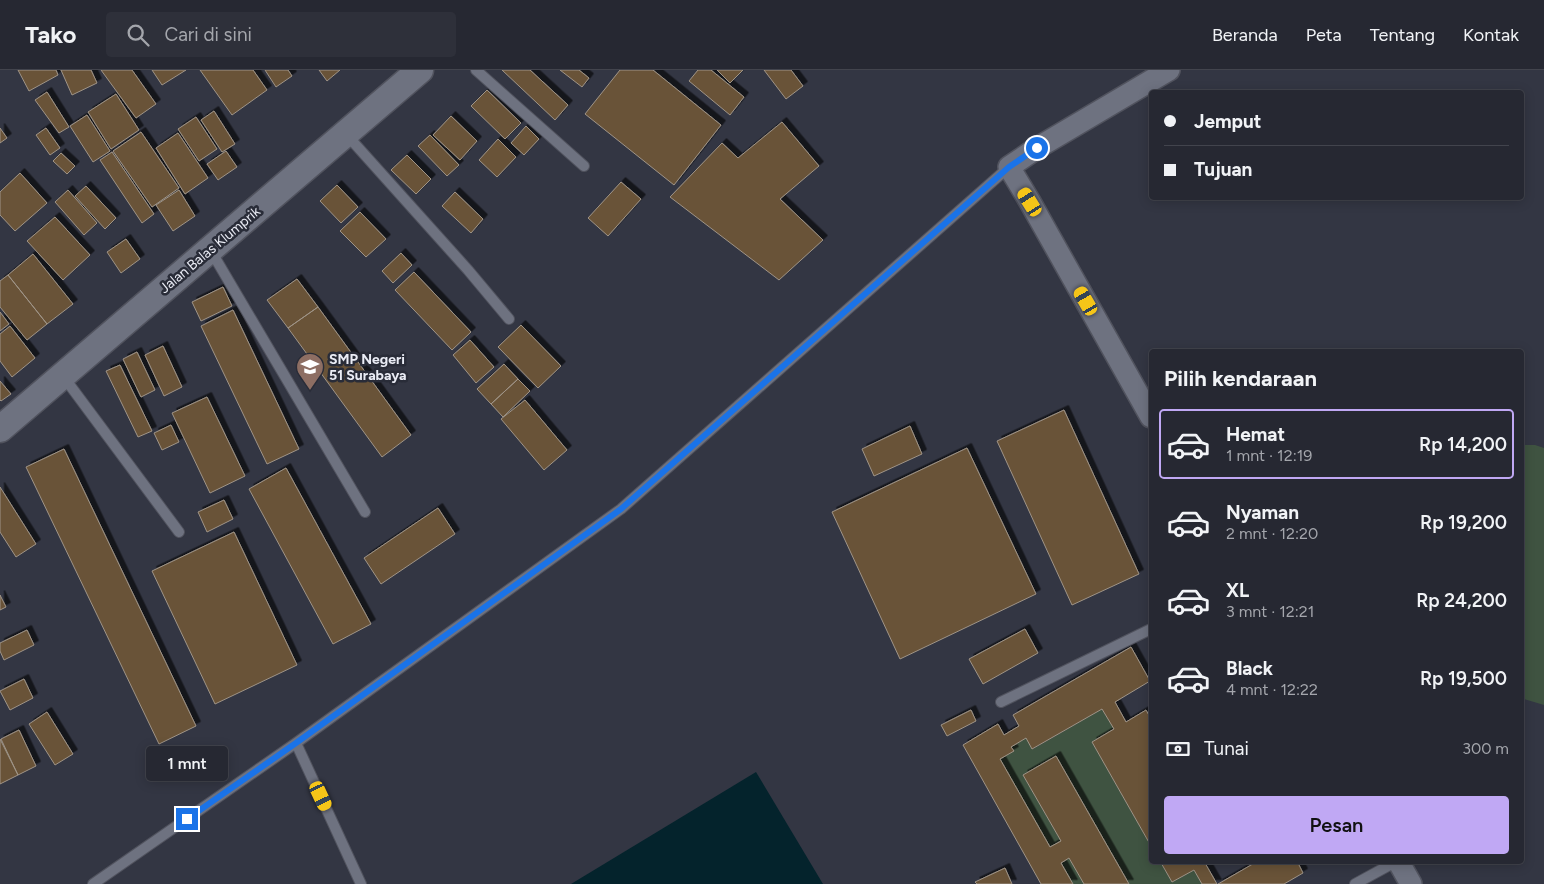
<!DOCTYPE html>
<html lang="id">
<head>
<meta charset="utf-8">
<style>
  :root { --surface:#262832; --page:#2e303a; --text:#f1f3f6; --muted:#a4a6ac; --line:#42444d; --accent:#c0a8f4 }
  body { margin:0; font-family:Figtree,sans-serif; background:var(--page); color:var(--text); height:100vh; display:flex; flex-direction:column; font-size:19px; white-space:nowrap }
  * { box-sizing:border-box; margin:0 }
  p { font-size:16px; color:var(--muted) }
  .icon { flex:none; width:28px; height:28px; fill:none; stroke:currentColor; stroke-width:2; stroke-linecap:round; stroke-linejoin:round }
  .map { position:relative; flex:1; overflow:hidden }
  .drawer { position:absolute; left:1149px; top:279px; width:375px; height:515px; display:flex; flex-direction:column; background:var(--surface); border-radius:5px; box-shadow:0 2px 12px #0003,0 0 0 1px var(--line) }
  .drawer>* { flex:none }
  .banner { position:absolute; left:1149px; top:20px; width:375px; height:110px; border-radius:5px; box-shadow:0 2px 12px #0003,0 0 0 1px var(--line); display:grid; align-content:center; height:110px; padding:0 15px; background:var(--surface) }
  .end { position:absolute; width:22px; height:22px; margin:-11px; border:6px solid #1a73e8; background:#fff; box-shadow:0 0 0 2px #fff }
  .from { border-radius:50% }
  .bubble { position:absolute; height:35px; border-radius:5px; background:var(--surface); box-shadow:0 2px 12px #0003,0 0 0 1px var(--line); font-size:16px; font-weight:600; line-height:35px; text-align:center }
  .car { position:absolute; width:15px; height:30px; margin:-15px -8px; border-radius:6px; box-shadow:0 0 4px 1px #0007; background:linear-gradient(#f5c518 24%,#345 0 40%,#f5c518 0 76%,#345 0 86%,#f5c518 0) }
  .banner b { display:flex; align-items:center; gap:18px; height:48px; font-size:19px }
  .banner b+b { border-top:1px solid var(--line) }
  .banner i { width:12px; height:12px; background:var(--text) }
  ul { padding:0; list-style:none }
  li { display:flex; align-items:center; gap:15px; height:70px; margin:0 10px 8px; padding:0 5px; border:2px solid transparent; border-radius:5px }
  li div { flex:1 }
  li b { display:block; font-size:19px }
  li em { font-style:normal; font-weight:600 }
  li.active { border-color:var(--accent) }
  li>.icon { width:45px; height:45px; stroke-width:1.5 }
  h2 { padding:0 15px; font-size:22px; line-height:60px }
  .pay { display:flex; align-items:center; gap:12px; height:55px; padding:0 15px; font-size:19px }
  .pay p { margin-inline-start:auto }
  .cta { display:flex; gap:10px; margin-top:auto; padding:10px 15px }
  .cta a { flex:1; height:58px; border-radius:5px; background:var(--accent); color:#111; font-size:20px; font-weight:600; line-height:58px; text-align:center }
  header { display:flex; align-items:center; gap:30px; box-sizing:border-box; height:70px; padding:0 25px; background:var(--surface); border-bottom:1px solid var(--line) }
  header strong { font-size:24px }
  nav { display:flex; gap:28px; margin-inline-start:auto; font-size:18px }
  .search { width:350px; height:45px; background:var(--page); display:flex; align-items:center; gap:12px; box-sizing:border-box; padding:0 18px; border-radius:5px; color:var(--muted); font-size:19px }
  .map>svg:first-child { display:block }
  .green { fill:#3f5341 }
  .water { fill:#04232c }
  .building { fill:#695338; stroke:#9f9487; filter:url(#shadow) }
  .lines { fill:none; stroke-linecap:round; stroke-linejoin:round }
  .service-casing { stroke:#51535e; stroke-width:12 }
  .minor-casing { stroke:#51535e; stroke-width:24 }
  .tertiary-casing { stroke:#51535e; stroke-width:29 }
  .service { stroke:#6e7280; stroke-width:10 }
  .minor { stroke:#6e7280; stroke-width:21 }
  .tertiary { stroke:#6e7280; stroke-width:26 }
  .route { stroke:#1a73e8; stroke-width:6 }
  .labels { text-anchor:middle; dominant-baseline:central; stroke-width:5; stroke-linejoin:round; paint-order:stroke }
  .street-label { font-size:14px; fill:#eaecf5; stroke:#292c38 }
  .poi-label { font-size:14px; font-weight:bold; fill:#eaecf5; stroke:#292c38; text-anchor:start }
</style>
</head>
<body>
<header>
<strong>Tako</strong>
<div class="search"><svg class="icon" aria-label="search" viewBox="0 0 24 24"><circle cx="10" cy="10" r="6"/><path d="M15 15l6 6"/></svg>Cari di sini</div>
<nav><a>Beranda</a><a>Peta</a><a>Tentang</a><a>Kontak</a></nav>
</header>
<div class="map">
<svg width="1544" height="814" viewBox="0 0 1544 814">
  <defs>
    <filter id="shadow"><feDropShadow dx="4.5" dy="-4.5" stdDeviation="0" flood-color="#0009"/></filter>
  </defs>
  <rect width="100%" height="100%" fill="#333643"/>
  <path class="green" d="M1521 375H1535L1544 378V635L1521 628Z
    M1102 639 1114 659 1092 672 1151 776V791H1160L1172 812 1194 800 1202 814H1129L1056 686 1023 705 1061 771 1050 777 1000 689 1014 681 1011 677 1026 668 1033 679Z
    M1069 788 1084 814H1073L1061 793Z"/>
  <path class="water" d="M756 702 823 814H571Z"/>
  <path class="building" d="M18 0H56L58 5 29 21Z
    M61 0H91L97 13 72 25Z
    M101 0H132L156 34 136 48Z
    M152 0H186L162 15Z
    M200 0H253L267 20 232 45Z
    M265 0H288L292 6 276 17Z
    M319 0H340L327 11Z
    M502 0H530L568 35 555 50Z
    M560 0H579L589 8 582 17Z
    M620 0H653L721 55 674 115 585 44Z
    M698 0H711L744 27 730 45 689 11Z
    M717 0H743L730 13Z
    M764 0H791L803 16 786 29Z
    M487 20 521 53 505 69 471 36Z
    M47 22 69 57 59 63 35 30Z
    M116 24 139 60 111 79 88 42Z
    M214 41 235 74 222 82 201 50Z
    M87 45 110 81 93 92 70 56Z
    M451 46 477 71 460 90 433 65Z
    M196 47 217 79 199 91 178 59Z
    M782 52 819 96 780 129 823 170 779 210 670 127 722 73 738 88Z
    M526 56 539 69 524 85 511 73Z
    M0 58 7 68 0 73Z
    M46 58 60 78 50 85 36 65Z
    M141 62 179 118 152 137 113 81Z
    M178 63 208 108 185 124 156 78Z
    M430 65 459 95 447 106 418 76Z
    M498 69 516 87 497 107 479 90Z
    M226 81 237 97 218 110 207 94Z
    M112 82 154 144 142 153 100 90Z
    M61 83 75 96 67 104 53 91Z
    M407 85 431 109 416 124 391 100Z
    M20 103 47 133 15 161 0 145V122Z
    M621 112 641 129 608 166 588 148Z
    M337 115 358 137 341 153 320 131Z
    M86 116 116 148 105 159 75 126Z
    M68 120 97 153 84 165 55 132Z
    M179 120 195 146 173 161 156 135Z
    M455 122 483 149 471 163 442 136Z
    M360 142 386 169 366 187 340 161Z
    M55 147 90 185 63 210 27 171Z
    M126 169 140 189 121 203 107 182Z
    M401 183 412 195 393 213 382 201Z
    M33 184 73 234 47 254 8 205Z
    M414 202 471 262 452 280 395 220Z
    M8 205 47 254 27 270 0 237V211Z
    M297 209 318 237 288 258 267 230Z
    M223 217 232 236 201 251 192 232Z
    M318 237 411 365 382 387 288 258Z
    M233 240 299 379 267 394 201 256Z
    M0 242 9 254 0 261Z
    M521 255 561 296 538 318 498 277Z
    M10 256 35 288 12 307 0 291V264Z
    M470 270 494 297 476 313 453 285Z
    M163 276 182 317 164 326 145 285Z
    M137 282 155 320 141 327 123 289Z
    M504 294 518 309 491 334 477 319Z
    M120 295 152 361 138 367 106 301Z
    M518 309 530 321 503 347 491 334Z
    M0 311 11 324 1 331 0 330Z
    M207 327 245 406 210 423 172 343Z
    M525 330 567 380 544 400 501 349Z
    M1064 340 1139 504 1072 535 997 371Z
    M171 355 179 372 162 380 154 363Z
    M910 356 922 384 874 406 862 379Z
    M967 378 1036 524 900 589 832 442Z
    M64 379 196 656 159 674 26 397Z
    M286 398 371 554 333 574 249 419Z
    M0 417 36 474 16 487 0 462Z
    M224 430 233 449 207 462 198 442Z
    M438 438 455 464 381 514 364 488Z
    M234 462 297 595 215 634 152 501Z
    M0 525 6 537 0 540Z
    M1025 559 1038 583 983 614 969 589Z
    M27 560 34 575 4 590 0 581V573Z
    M1131 577 1150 611 1115 632 1126 652 1146 640 1151 649V776L1092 672 1114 659 1102 639 1032 679 1026 668 1011 677 1014 681 1000 689 1050 777 1061 771 1023 705 1056 686 1129 814H1084L1069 788 1061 793 1073 814H1041L963 675 998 654 1004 665 1019 656 1013 645Z
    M24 609 33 628 10 640 0 621Z
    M971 640 976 651 947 666 941 655Z
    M47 642 73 684 55 695 29 654Z
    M19 660 36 696 18 705 1 669Z
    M0 669 18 705 0 714Z
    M1160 791H1208L1205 793 1217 814H1202L1194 800 1172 812Z
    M1258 791H1297L1303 803 1284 814H1218Z
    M1005 798 1012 814H977L975 812Z"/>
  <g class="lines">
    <defs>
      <path id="service" d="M476 0 584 96
        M346 64 468 200 509 249
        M211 181 365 442
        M63 306 179 462
        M1001 632 1151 559
        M296 673 361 814
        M93 814 296 673 621 439 1009 97
        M1355 814 1397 791"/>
      <path id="minor" d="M1151 347 1030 132 1009 97 1037 78 1169 0
        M1398 791 1411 814"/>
      <path id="tertiary" d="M0 359 420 0"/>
    </defs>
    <use href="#service" class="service-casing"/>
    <use href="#minor" class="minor-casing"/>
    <use href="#tertiary" class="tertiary-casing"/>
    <use href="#service" class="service"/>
    <use href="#minor" class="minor"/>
    <use href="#tertiary" class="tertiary"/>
  </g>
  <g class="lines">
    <path class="route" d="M187 749 296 673 621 439 1009 97 1037 78"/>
  </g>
  <defs>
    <symbol id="school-pin" viewBox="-11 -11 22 30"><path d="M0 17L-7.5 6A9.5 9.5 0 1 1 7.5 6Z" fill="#8d6e63" stroke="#292c38"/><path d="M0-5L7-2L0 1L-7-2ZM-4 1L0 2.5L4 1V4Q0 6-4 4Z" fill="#fff"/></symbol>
  </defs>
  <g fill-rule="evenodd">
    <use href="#school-pin" x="294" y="281" width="32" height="43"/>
  </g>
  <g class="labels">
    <g class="street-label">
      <text transform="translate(210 180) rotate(-40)">Jalan Balas Klumprik</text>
    </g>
    <g class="poi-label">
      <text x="329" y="289">SMP Negeri<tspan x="329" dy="16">51 Surabaya</tspan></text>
    </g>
  </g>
</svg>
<i class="end from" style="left:1037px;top:78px"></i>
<i class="end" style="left:187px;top:749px"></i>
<div class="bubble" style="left:146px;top:676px;width:82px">1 mnt</div>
<i class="car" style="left:1030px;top:132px;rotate:328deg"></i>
<i class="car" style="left:1086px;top:231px;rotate:330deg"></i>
<i class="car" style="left:321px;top:726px;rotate:155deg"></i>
<div class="banner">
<b><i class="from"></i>Jemput</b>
<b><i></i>Tujuan</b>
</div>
<section class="drawer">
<h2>Pilih kendaraan</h2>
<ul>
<li class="active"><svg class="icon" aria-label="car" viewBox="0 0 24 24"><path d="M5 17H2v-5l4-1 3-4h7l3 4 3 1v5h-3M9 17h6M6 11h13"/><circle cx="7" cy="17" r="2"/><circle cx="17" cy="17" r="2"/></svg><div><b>Hemat</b><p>1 mnt · 12:19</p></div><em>Rp 14,200</em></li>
<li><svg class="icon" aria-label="car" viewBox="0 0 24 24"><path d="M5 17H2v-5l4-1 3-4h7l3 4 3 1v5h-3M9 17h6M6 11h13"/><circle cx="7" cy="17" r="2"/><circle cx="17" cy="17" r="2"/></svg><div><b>Nyaman</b><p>2 mnt · 12:20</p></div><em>Rp 19,200</em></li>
<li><svg class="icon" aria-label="car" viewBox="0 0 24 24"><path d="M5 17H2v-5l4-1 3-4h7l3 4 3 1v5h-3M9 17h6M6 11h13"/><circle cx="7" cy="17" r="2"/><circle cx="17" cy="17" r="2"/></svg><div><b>XL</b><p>3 mnt · 12:21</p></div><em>Rp 24,200</em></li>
<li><svg class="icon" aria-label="car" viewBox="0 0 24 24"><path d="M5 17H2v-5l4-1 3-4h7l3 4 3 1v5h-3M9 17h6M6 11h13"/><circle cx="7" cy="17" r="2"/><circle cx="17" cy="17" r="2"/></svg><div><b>Black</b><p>4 mnt · 12:22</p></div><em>Rp 19,500</em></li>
</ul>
<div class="pay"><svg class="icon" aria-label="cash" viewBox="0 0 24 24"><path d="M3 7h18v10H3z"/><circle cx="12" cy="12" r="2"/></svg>Tunai<p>300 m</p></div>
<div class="cta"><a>Pesan</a></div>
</section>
</div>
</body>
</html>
